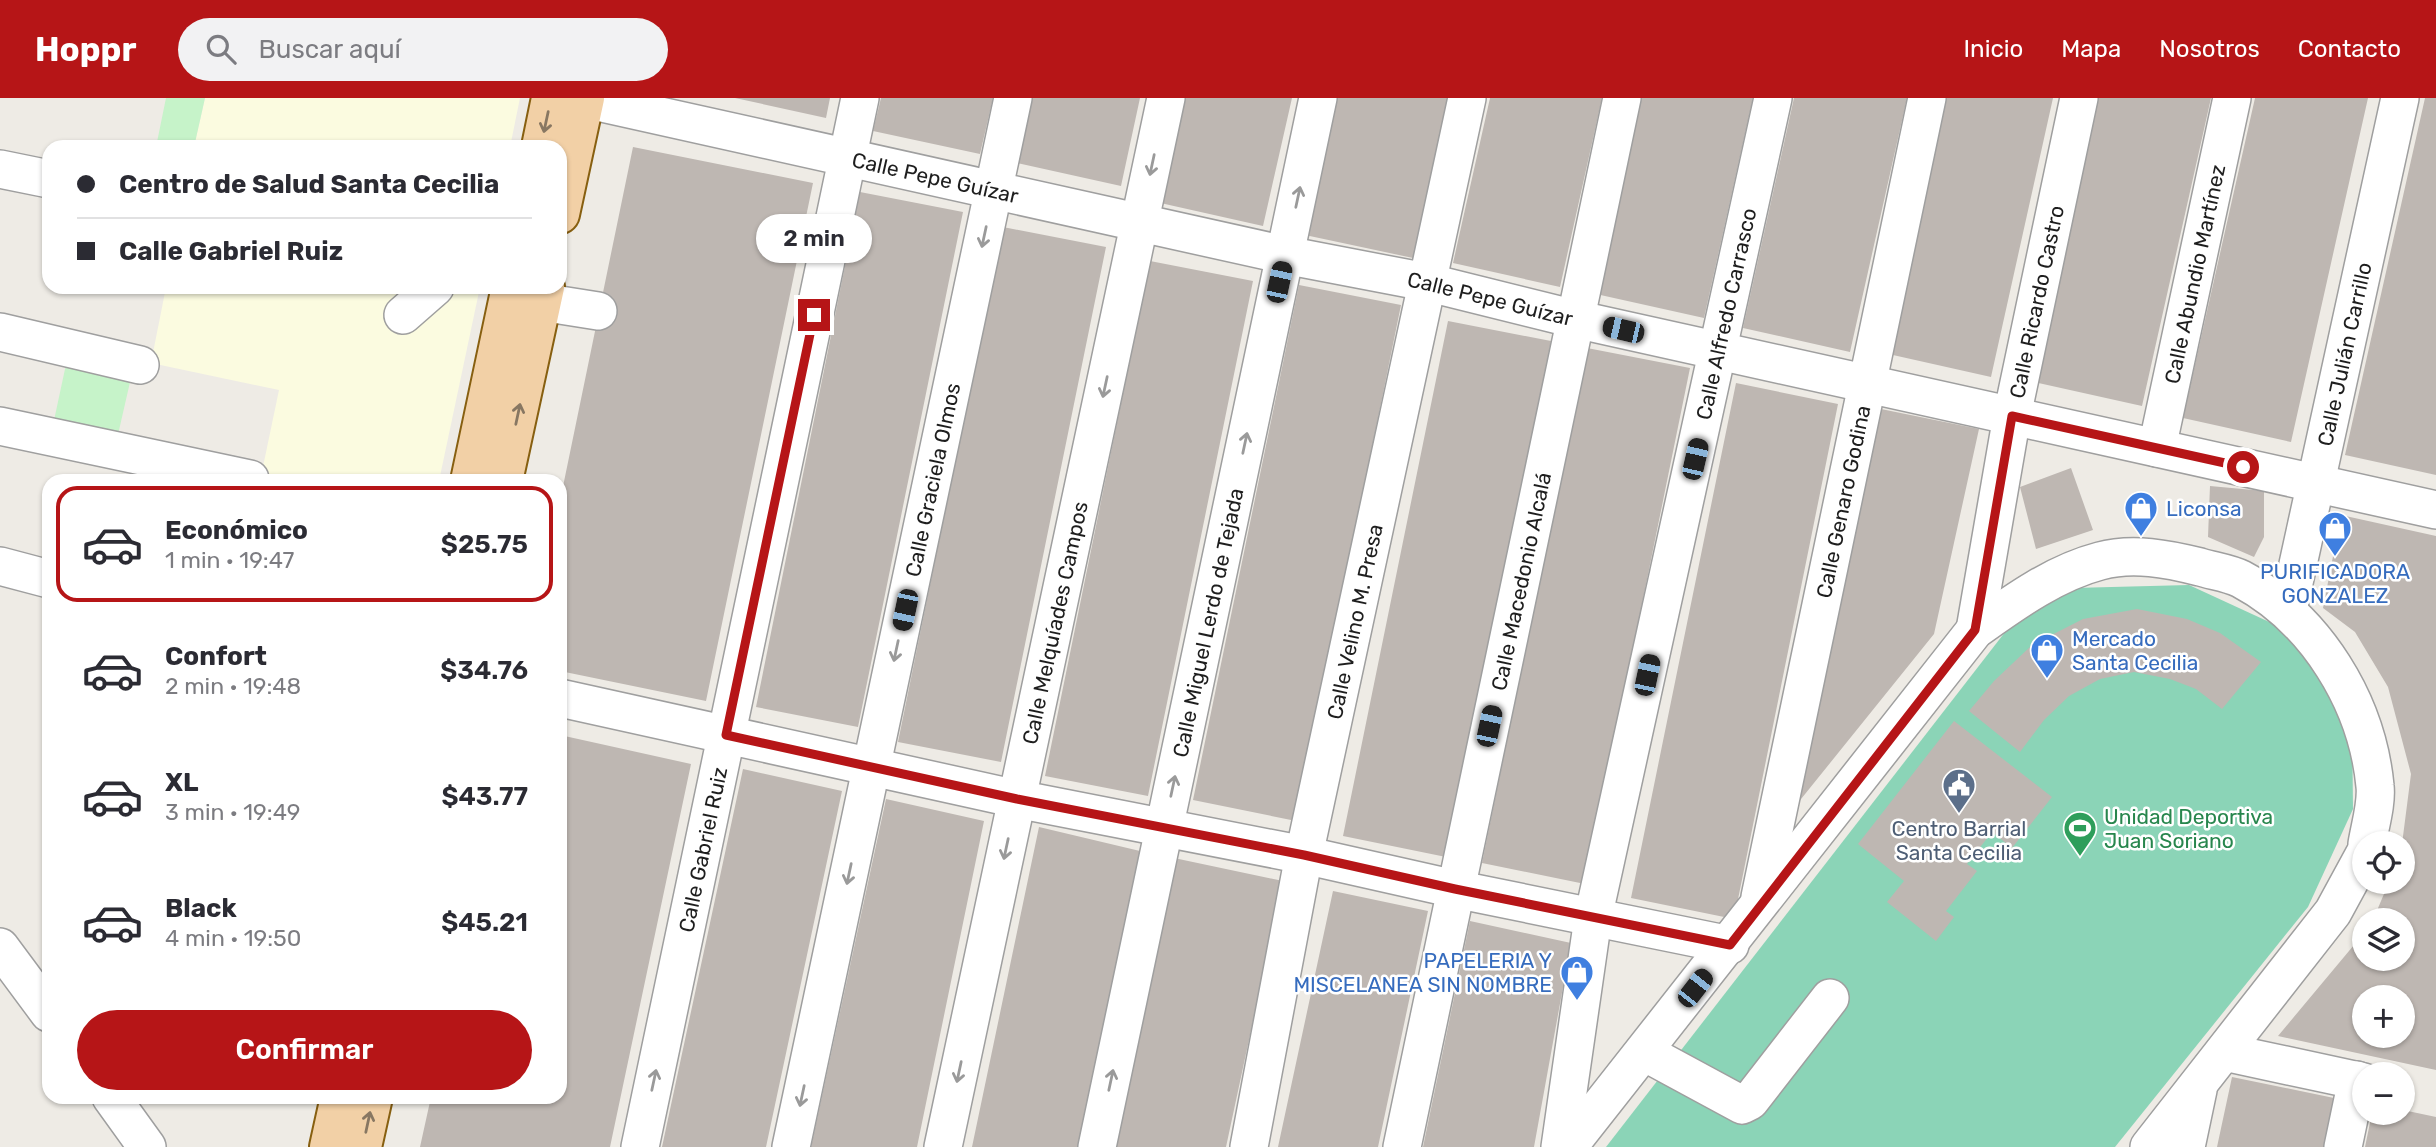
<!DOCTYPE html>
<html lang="es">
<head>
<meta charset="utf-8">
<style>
  :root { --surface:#fff; --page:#f2f2f3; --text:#2b2b33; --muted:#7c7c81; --line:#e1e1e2; --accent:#b61517 }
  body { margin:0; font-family:Rubik,sans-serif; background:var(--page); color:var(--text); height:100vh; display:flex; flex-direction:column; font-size:26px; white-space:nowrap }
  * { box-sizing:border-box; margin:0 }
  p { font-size:23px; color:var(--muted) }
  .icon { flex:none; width:38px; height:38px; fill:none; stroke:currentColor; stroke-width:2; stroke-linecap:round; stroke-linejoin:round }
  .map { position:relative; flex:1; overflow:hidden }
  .sheet { position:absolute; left:42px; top:376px; width:525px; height:630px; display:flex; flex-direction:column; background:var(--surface); border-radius:21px; box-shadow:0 2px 5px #0004 }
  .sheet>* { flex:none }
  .hud { position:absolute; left:42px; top:42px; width:525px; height:154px; border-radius:21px; box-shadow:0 2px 5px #0004; display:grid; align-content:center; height:154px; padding:0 35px; background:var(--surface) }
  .buttons { position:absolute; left:2352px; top:733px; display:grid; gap:14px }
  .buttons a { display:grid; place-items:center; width:63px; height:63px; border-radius:50%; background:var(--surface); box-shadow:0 2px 5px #0004; font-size:35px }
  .end { position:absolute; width:32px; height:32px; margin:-16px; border:9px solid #b61517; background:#fff; box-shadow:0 0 0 4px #fff }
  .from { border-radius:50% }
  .bubble { position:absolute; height:49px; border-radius:24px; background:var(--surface); box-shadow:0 2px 5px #0004; font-size:23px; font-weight:600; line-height:49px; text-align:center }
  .car { position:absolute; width:21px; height:42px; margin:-21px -10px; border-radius:9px; box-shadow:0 0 5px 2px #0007; background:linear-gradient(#222 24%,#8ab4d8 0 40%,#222 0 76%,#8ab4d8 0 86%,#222 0) }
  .hud b { display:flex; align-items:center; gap:24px; height:66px; font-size:26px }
  .hud b+b { border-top:2px solid var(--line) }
  .hud i { width:18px; height:18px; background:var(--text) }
  ul { padding:12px 0 0; list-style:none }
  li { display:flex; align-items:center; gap:21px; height:116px; margin:0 14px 10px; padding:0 21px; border:4px solid transparent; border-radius:21px }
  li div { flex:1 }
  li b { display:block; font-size:26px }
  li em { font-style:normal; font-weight:600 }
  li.active { border-color:var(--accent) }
  li>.icon { width:63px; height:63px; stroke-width:1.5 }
  .button { display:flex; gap:14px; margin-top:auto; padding:14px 35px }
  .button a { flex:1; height:80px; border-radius:42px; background:var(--accent); color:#fff; font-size:28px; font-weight:600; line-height:80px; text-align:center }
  header { display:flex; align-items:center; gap:42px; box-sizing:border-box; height:98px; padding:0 35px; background:var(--accent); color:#fff }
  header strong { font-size:33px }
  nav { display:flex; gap:38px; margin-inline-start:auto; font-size:24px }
  .search { width:490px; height:63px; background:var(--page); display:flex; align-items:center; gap:18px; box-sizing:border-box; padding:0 24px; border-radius:38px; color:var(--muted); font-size:26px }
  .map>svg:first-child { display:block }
  .education { fill:#fbfbe0 }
  .park { fill:#c6f3c9 }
  .pitch { fill:#8bd4b7 }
  .building { fill:#beb7b2; fill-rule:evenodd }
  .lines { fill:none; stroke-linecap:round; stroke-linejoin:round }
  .minor-casing { stroke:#9f9f9f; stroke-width:40 }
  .major-casing { stroke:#875f10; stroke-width:42 }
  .minor { stroke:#fff; stroke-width:37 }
  .major { stroke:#f2d0a6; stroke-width:38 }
  .oneway { stroke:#887762 }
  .oneway2 { stroke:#9a9a9a }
  .route { stroke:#b61517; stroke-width:9 }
  .labels { text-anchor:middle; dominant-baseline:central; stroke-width:5; stroke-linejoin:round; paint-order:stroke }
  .street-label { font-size:21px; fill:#1e1e1e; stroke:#fff }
  .shop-label { font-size:21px; fill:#366cbe; stroke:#fff; text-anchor:start }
  .leisure-label { font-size:21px; fill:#27864d; stroke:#fff; text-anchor:start }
  .service-label { font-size:21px; fill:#4e5e75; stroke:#fff }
</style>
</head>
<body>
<header>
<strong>Hoppr</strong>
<div class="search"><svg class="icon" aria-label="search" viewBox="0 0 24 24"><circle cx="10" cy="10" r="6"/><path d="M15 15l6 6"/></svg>Buscar aquí</div>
<nav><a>Inicio</a><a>Mapa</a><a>Nosotros</a><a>Contacto</a></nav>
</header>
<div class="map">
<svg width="2436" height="1049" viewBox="0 0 2436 1049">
  <rect width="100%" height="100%" fill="#eeebe5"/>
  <path class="education" d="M205 0H520L510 49H194Z
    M166 189H480L439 383H260L279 292 151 265Z"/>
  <path class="park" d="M166 0H205L194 49H156Z
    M68 257 133 271 117 341 53 327Z"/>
  <path class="pitch" d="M2189 487 2278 528 2352 619 2353 711 2308 809 2115 1049H1606L2009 529 2073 490Z"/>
  <path class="building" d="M735 0H830L826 20Z
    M881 0H993L980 56 873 33Z
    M1027 0H1140L1121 88 1013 64Z
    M1179 0H1292L1263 128 1156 104Z
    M1336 0H1449L1413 160 1305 137Z
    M1490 0H1602L1560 189 1453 165Z
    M1640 0H1753L1704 220 1596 196Z
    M1794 0H1907L1850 254 1743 230Z
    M1941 0H2053L1991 279 1884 255Z
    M2098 0H2211L2142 308 2034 284Z
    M2255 0H2368L2291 344 2183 320Z
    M2425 0H2436V377L2345 357Z
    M633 49 813 85 706 603 560 573V403Z
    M860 94 963 114 858 629 756 609Z
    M1003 129 1106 149 1001 664 898 644Z
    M1150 163 1253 183 1148 698 1045 678Z
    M1299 187 1401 207 1296 723 1193 702Z
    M1448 223 1551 243 1446 759 1343 738Z
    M1587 250 1690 270 1585 786 1482 765Z
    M1736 285 1838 306 1734 821 1631 800Z
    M1881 311 1979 331 1934 536 1793 711Z
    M2071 370 2093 432 2036 451 2020 389Z
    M2210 388 2264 393V439L2254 459 2208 439Z
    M2341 417 2436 438V972L2278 938 2364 835V861H2403V822H2373L2389 784H2403L2402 746 2411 676 2388 589 2355 534 2323 510ZM2364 900H2403V938H2364Z
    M2137 511 2187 521 2220 535 2261 564 2222 611 2196 591 2170 581 2134 574 2100 581 2069 598 2044 622 2020 654 1969 613 1994 583 2032 547 2083 521Z
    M1954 623 2052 699 2012 750 1992 734 1967 766 1977 773 1946 813 1954 819 1936 843 1887 804 1904 783 1858 746Z
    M560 637 691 666 610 1049H420L431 999H560Z
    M743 671 842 693 766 1049H662Z
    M886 701 984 723 917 1049H811Z
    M1039 729 1140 753 1080 1049H972Z
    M1174 760 1283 783 1226 1049H1113Z
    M1333 793 1428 813 1378 1049H1278Z
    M1470 823 1571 845 1534 1049H1423Z
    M2232 979 2334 1000 2324 1049H2217Z
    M2403 1012 2436 1019V1049H2365L2372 1015H2403Z"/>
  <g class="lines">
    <defs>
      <g id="minor">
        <path id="s1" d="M584 1 1285 157 1426 184 1575 221 2436 412"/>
        <path d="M0 71 49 81"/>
        <path d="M541 204 598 213"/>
        <path d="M403 217 435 189"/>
        <path d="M0 234 140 267"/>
        <path d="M0 328 250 381 249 383"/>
        <path id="s2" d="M2157 350 2232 0"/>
        <path d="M0 468 49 481"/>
        <path id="s3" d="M2288 512 2400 0"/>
        <path id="s4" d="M1975 532 2012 318 2079 0"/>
        <path d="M560 600 1017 701 1304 757 1455 791 1730 847"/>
        <path id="s5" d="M1760 799 1927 0"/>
        <path d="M0 849 49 915"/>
        <path d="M1644 954 1742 1007 1750 1003 1830 900"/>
        <path d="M2224 954 2364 984"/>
        <path d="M111 999 147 1049"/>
        <path id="s6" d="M640 1049 860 0"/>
        <path id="s7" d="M791 1049 1013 0"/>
        <path id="s8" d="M943 1049 1166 0"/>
        <path id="s9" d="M1097 1049 1318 0"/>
        <path id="s10" d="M1249 1049 1304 757 1467 0"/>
        <path id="s11" d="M1402 1049 1622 0"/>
        <path id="s12" d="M1560 1049 1593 820 1773 0"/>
        <path d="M1568 1049 1975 532C2013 505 2054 475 2100 463 2133 454 2168 461 2200 469 2213 473 2229 475 2241 481 2316 521 2367 604 2375 688 2377 705 2370 728 2367 746"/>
        <path d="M2149 1049 2333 814 2364 757"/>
        <path d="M2186 1049 2198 992"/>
        <path d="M2343 1049 2357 982"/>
      </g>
      <path id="major" d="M541 49 551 0
        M560 116 585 0
        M470 383 511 189
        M503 383 545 189
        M329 1049 340 999
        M362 1049 373 999"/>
    </defs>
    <use href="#minor" class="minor-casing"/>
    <use href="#major" class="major-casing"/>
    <use href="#minor" class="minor"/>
    <use href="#major" class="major"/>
  </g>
  <defs><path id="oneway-shaft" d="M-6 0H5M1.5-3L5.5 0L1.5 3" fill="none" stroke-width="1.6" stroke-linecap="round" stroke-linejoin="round" transform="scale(1.75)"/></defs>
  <g class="oneway">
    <use href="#oneway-shaft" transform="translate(546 24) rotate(102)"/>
    <use href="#oneway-shaft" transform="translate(518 316) rotate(-78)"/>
    <use href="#oneway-shaft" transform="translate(368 1024) rotate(-78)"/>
  </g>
  <g class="oneway2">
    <use href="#oneway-shaft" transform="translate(1152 67) rotate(102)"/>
    <use href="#oneway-shaft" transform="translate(1298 99) rotate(-78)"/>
    <use href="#oneway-shaft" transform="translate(984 139) rotate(102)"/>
    <use href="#oneway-shaft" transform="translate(1105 289) rotate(102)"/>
    <use href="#oneway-shaft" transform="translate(1245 345) rotate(-78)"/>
    <use href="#oneway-shaft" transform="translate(896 553) rotate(102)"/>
    <use href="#oneway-shaft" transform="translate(1173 688) rotate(-78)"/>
    <use href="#oneway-shaft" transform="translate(1006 751) rotate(102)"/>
    <use href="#oneway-shaft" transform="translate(849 776) rotate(102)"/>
    <use href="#oneway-shaft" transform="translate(959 974) rotate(102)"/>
    <use href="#oneway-shaft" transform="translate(654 982) rotate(-78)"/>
    <use href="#oneway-shaft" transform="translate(1111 982) rotate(-78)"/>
    <use href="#oneway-shaft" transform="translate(802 998) rotate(102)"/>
  </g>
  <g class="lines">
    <path class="route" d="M814 217 726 637 1017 701 1304 757 1455 791 1730 847 1975 532 2012 318 2243 369"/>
  </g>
  <defs>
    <symbol id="shop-pin" viewBox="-11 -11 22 30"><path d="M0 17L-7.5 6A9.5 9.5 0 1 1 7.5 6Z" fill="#3f7fe0" stroke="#fff"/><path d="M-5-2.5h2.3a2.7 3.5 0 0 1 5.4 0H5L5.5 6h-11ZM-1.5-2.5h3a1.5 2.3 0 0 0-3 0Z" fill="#fff"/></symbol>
    <symbol id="civic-pin" viewBox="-11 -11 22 30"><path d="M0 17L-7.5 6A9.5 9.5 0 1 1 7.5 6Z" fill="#5c6f8a" stroke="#fff"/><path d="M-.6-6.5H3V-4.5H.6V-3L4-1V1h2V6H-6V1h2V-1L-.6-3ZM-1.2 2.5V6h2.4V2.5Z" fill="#fff"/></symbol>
    <symbol id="stadium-pin" viewBox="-11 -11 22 30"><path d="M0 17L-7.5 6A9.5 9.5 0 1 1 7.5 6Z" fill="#2e9e5b" stroke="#fff"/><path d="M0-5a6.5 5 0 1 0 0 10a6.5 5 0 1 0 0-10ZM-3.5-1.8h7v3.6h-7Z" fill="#fff"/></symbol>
  </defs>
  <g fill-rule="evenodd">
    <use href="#shop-pin" x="2122" y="391" width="38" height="52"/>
    <use href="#shop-pin" x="2316" y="411" width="38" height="52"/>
    <use href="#shop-pin" x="2028" y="533" width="38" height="52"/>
    <use href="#civic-pin" x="1940" y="668" width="38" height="52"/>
    <use href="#stadium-pin" x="2061" y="711" width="38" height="52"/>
    <use href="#shop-pin" x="1558" y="855" width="38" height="52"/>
  </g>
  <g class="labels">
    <g class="street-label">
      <text stroke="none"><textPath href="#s1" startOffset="360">Calle Pepe Guízar</textPath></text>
      <text stroke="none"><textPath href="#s2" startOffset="178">Calle Abundio Martínez</textPath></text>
      <text stroke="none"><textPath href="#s1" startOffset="928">Calle Pepe Guízar</textPath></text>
      <text stroke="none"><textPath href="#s4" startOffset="334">Calle Ricardo Castro</textPath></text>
      <text stroke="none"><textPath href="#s12" startOffset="850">Calle Alfredo Carrasco</textPath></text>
      <text stroke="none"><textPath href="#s3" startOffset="262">Calle Julián Carrillo</textPath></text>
      <text stroke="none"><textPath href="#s7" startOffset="682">Calle Graciela Olmos</textPath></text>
      <text stroke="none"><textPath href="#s5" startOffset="404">Calle Genaro Godina</textPath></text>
      <text stroke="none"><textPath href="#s11" startOffset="578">Calle Macedonio Alcalá</textPath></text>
      <text stroke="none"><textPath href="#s8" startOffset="536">Calle Melquíades Campos</textPath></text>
      <text stroke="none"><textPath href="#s9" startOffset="536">Calle Miguel Lerdo de Tejada</textPath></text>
      <text stroke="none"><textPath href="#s10" startOffset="536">Calle Velino M. Presa</textPath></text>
      <text stroke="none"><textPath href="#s6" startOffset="304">Calle Gabriel Ruiz</textPath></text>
    </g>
    <g class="shop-label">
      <text x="2166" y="410">Liconsa</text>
      <text x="2335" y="473" text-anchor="middle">PURIFICADORA<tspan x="2335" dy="24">GONZALEZ</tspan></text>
      <text x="2072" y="540">Mercado<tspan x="2072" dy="24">Santa Cecilia</tspan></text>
      <text x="1552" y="862" text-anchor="end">PAPELERIA Y<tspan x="1552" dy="24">MISCELANEA SIN NOMBRE</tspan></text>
    </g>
    <g class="leisure-label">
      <text x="2104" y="718">Unidad Deportiva<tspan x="2104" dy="24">Juan Soriano</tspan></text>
    </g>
    <g class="service-label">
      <text x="1959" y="730">Centro Barrial<tspan x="1959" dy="24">Santa Cecilia</tspan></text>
    </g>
  </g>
</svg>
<div class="buttons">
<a><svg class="icon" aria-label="locate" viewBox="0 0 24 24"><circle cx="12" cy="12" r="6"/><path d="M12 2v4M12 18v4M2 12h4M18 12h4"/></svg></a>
<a><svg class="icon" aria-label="layers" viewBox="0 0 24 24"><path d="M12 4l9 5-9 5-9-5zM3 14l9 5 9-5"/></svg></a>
<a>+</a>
<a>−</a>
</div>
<i class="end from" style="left:2243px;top:369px"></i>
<i class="end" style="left:814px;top:217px"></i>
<div class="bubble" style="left:756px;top:116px;width:116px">2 min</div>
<i class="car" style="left:1279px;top:184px;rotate:12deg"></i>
<i class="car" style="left:1623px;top:232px;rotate:283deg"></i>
<i class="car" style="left:1695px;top:361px;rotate:13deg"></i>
<i class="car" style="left:905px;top:512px;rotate:192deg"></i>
<i class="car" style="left:1647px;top:577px;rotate:12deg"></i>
<i class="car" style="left:1489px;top:628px;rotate:12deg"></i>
<i class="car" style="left:1695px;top:890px;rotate:38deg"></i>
<div class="hud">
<b><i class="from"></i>Centro de Salud Santa Cecilia</b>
<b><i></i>Calle Gabriel Ruiz</b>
</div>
<section class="sheet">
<ul>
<li class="active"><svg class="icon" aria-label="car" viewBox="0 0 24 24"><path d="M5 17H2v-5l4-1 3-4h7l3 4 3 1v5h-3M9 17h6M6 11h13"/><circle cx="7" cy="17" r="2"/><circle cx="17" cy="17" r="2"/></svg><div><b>Económico</b><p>1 min · 19:47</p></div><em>$25.75</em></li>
<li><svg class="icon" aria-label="car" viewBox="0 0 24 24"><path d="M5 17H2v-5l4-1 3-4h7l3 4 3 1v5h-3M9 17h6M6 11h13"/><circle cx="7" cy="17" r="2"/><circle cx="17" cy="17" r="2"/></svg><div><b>Confort</b><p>2 min · 19:48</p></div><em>$34.76</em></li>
<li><svg class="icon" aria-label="car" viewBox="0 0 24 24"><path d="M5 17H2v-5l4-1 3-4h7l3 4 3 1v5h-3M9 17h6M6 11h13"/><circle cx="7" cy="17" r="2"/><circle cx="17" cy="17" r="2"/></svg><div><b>XL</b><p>3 min · 19:49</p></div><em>$43.77</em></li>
<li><svg class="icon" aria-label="car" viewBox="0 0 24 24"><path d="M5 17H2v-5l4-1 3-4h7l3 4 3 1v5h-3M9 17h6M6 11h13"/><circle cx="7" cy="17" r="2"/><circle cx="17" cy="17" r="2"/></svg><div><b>Black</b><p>4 min · 19:50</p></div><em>$45.21</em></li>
</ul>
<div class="button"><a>Confirmar</a></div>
</section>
</div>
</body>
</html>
